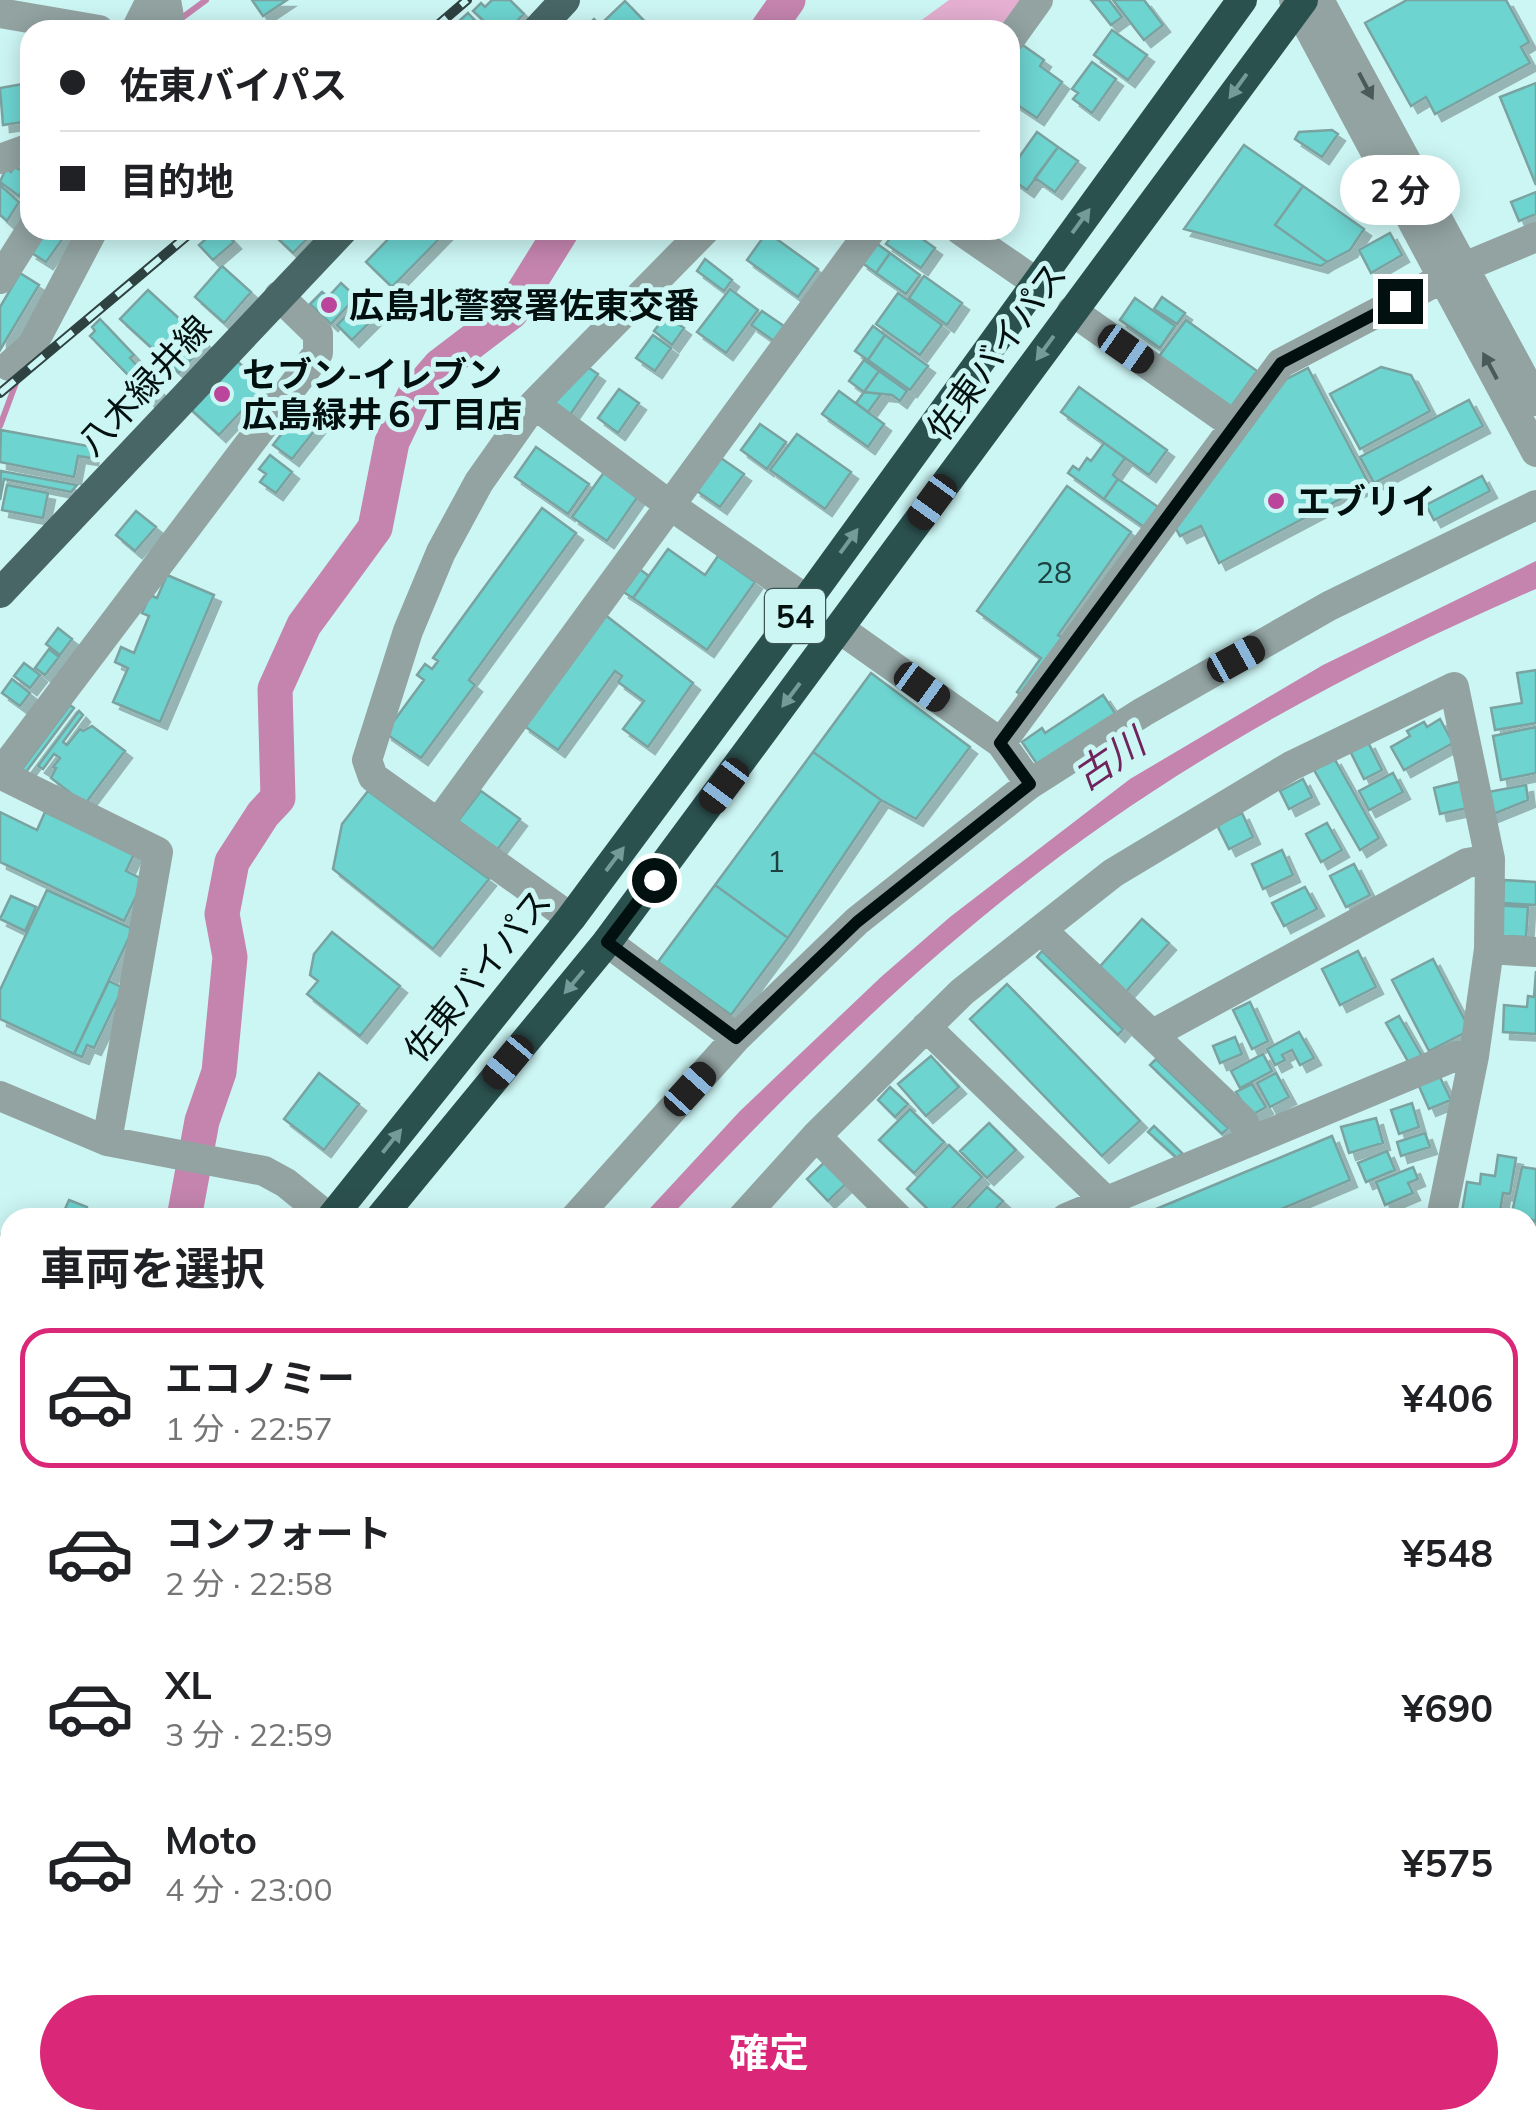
<!DOCTYPE html>
<html lang="ja">
<head>
<meta charset="utf-8">
<style>
  :root { --surface:#fff; --page:#f2f2f2; --text:#202124; --muted:#757577; --line:#e0e0e0; --accent:#db2777 }
  body { margin:0; font-family:Mulish,"Noto Sans JP",sans-serif; background:var(--page); color:var(--text); height:100vh; display:flex; flex-direction:column; font-size:38px; white-space:nowrap }
  * { box-sizing:border-box; margin:0 }
  p { font-size:32px; color:var(--muted) }
  .icon { flex:none; width:55px; height:55px; fill:none; stroke:currentColor; stroke-width:2; stroke-linecap:round; stroke-linejoin:round }
  .map { position:relative; flex:1; overflow:hidden }
  .side { position:absolute; left:0px; top:1208px; width:1538px; height:922px; display:flex; flex-direction:column; background:var(--surface); border-radius:30px 30px 0 0; box-shadow:0 5px 25px #0003 }
  .side>* { flex:none }
  .hud { position:absolute; left:20px; top:20px; width:1000px; height:220px; border-radius:30px; box-shadow:0 5px 25px #0003; display:grid; align-content:center; height:220px; padding:0 40px; background:var(--surface) }
  .end { position:absolute; width:45px; height:45px; margin:-22px; border:12px solid #031010; background:#fff; box-shadow:0 0 0 5px #fff }
  .from { border-radius:50% }
  .bubble { position:absolute; height:70px; border-radius:35px; background:var(--surface); box-shadow:0 5px 25px #0003; font-size:32px; font-weight:700; line-height:70px; text-align:center }
  .car { position:absolute; width:30px; height:60px; margin:-30px -15px; border-radius:12px; box-shadow:0 0 8px 2px #0007; background:linear-gradient(#222 24%,#8ab4d8 0 40%,#222 0 76%,#8ab4d8 0 86%,#222 0) }
  .hud b { display:flex; align-items:center; gap:35px; height:95px; font-size:38px }
  .hud b+b { border-top:2px solid var(--line) }
  .hud i { width:25px; height:25px; background:var(--text) }
  ul { padding:0; list-style:none }
  li { display:flex; align-items:center; gap:30px; height:140px; margin:0 20px 15px; padding:0 20px; border:5px solid transparent; border-radius:30px }
  li div { flex:1 }
  li b { display:block; font-size:38px }
  li em { font-style:normal; font-weight:700 }
  li.selected { border-color:var(--accent) }
  li>.icon { width:90px; height:90px; stroke-width:1.5 }
  h2 { padding:0 40px; font-size:45px; line-height:120px }
  .cta { display:flex; gap:20px; margin-top:auto; padding:20px 40px }
  .cta a { flex:1; height:115px; border-radius:60px; background:var(--accent); color:#fff; font-size:40px; font-weight:700; line-height:115px; text-align:center }
  .map>svg:first-child { display:block }
  .green { fill:#e4afd1 }
  .water { fill:#c484ae }
  .lines { fill:none; stroke-linecap:round; stroke-linejoin:round }
  .stream { stroke:#c484ae; stroke-width:6 }
  .river { stroke:#c484ae; stroke-width:35 }
  .building { fill:#6dd4d0; stroke:#7aa2a0; stroke-width:2.5; filter:url(#shadow) }
  .minor { stroke:#92a3a2; stroke-width:30 }
  .major { stroke:#476665; stroke-width:30 }
  .highway { stroke:#2b514f; stroke-width:30 }
  .rail-casing { stroke:#2e4241; stroke-width:10 }
  .rail { stroke:#ccf6f4; stroke-width:6; stroke-dasharray:19; stroke-linecap:butt }
  .oneway { fill:#739b99 }
  .oneway2 { fill:#4a5a59 }
  .route { stroke:#031010; stroke-width:12 }
  .poi-dot { fill:#bb459b; stroke:#ccf6f4; stroke-width:4 }
  .labels { text-anchor:middle; dominant-baseline:central; stroke-width:10; stroke-linejoin:round; paint-order:stroke }
  .number-label { font-size:30px; fill:#1e4140 }
  .shield { fill:#ccf6f4; stroke:#3f5554; stroke-width:2.5 }
  .shield-label { font-size:32px; font-weight:bold; fill:#031010 }
  .poi-label { font-size:35px; font-weight:bold; fill:#031010; stroke:#ccf6f4; text-anchor:start }
  .street-label { font-size:35px; fill:#031010; stroke:#ccf6f4 }
  .water-label { font-size:38px; font-style:italic; fill:#70245c; stroke:#ccf6f4 }
</style>
</head>
<body>
<div class="map">
<svg width="1536" height="2128" viewBox="0 0 1536 2128">
  <defs>
    <filter id="shadow"><feDropShadow dx="7" dy="7" stdDeviation="0" flood-color="#0004"/></filter>
  </defs>
  <rect width="100%" height="100%" fill="#ccf6f4"/>
  <path class="green" d="M949 0H1027L1004 30H908Z"/>
  <path class="water" d="M1536 561V589C1388 653 1241 729 1109 821 946 934 805 1073 670 1217H642L740 1111 881 977 950 917 1130 779 1323 665Z"/>
  <g class="lines">
    <path class="stream" d="M179 20 206 0
      M0 426 20 372
      M1082 2128 1089 2121"/>
    <path class="river" d="M767 30 788 0
      M184 1218 202 1121 219 1072 230 957 222 914 232 862 263 814 278 798 275 689 304 625 375 528 392 442 414 396 440 366 511 312 562 230"/>
  </g>
  <path class="building" d="M252 0H287L263 16Z
    M492 0H510L524 14 508 30H482L486 23 473 11 481 3 485 7Z
    M1091 0H1109L1122 17 1111 25Z
    M1113 0H1144L1163 25 1144 40Z
    M1407 0H1506L1529 42 1521 47 1530 63 1435 114 1426 97 1411 106 1365 23Z
    M625 1 649 26 645 30H583L594 19 600 25Z
    M468 13 481 27 478 30H449Z
    M1112 30 1147 55 1128 80 1094 55Z
    M1017 41 1044 60 1040 66 1062 82 1037 118 1010 100V52Z
    M1092 62 1116 79 1092 113 1073 99 1078 93 1072 89Z
    M1536 83V185L1500 97Z
    M23 84 30 121 3 125 0 88Z
    M1332 130 1338 134 1322 157 1295 139 1299 132Z
    M1037 132 1058 147 1027 190 1010 178V170Z
    M1244 145 1303 186 1275 225 1327 262 1321 266 1184 229Z
    M1058 147 1078 161 1055 192 1035 178Z
    M14 167 30 174V180L19 196 0 182 6 168 11 172Z
    M0 185 19 202 7 221 0 215Z
    M1303 186 1364 229 1350 250 1327 262 1275 225Z
    M1536 192V214L1519 221 1511 202Z
    M45 230H60L66 234 46 262 30 252Z
    M216 230H223L234 242 213 260 199 245Z
    M269 230H316L293 253Z
    M397 230H441L445 233 392 287 366 262Z
    M896 230H910L935 248 921 268 886 244Z
    M767 232 818 269 798 297 747 260Z
    M1390 233 1402 255 1371 273 1359 250Z
    M876 243 890 253 876 273 861 262Z
    M890 253 920 275 906 294 876 273Z
    M705 259 732 280 724 291 697 271Z
    M222 266 251 292 224 323 195 297Z
    M20 273 39 285 0 350V307Z
    M924 276 962 303 947 325 909 298Z
    M341 283 356 297 331 324 310 304 322 292 328 297Z
    M730 289 758 310 726 353 697 332Z
    M148 290 206 343 179 373 120 319Z
    M898 293 942 325 920 355 876 324Z
    M1162 297 1185 313 1177 324 1154 309Z
    M1135 298 1175 326 1160 348 1120 320Z
    M359 303 374 318 352 340 337 325Z
    M762 311 784 326 774 341 751 325Z
    M666 315 684 328 672 345 654 331Z
    M100 319 134 355 130 358 141 370 132 379 90 336 95 331 92 327Z
    M1186 320 1257 371 1228 411 1157 359Z
    M873 326 885 335 868 360 855 351Z
    M653 335 671 348 655 371 636 358Z
    M885 335 928 366 910 390 868 360Z
    M232 356 264 387 219 435 186 405Z
    M864 360 879 371 864 392 849 381Z
    M583 364 598 374 570 415 555 403Z
    M1381 367 1411 375 1430 411 1360 449 1330 394Z
    M1308 368 1369 484 1219 563 1201 526 1180 536 1175 527 1281 382Z
    M879 371 907 391 900 401 892 395 864 392Z
    M143 374 162 393 151 403 133 384Z
    M1079 387 1167 450 1149 475 1061 412Z
    M619 389 639 403 618 433 598 418Z
    M839 391 884 424 868 447 822 414Z
    M864 392 881 394 868 412 856 403Z
    M1469 400 1483 426 1374 483 1360 457Z
    M300 410 319 425 292 459 273 445Z
    M760 424 786 442 767 469 741 450Z
    M1 430 93 447 91 458 78 456 74 477 0 462Z
    M797 434 851 472 825 509 770 470Z
    M1104 443 1125 458 1113 475 1118 479 1104 499 1068 473 1073 466 1079 470 1087 458 1091 461Z
    M536 447 589 484 568 514 515 477Z
    M270 455 292 472 276 493 260 482 266 474 259 469Z
    M718 456 744 474 720 507 694 489Z
    M1 471 77 485 71 492 4 479 0 500Z
    M605 471 639 495 607 541 572 517Z
    M1482 476 1490 491 1434 520 1426 505Z
    M1118 479 1161 509 1147 529 1104 499Z
    M7 485 48 493 43 518 2 510Z
    M1067 486 1131 532 1058 635 1063 638 1022 696 1017 692 1041 658 977 611Z
    M542 508 576 533 469 680 475 685 421 758 385 733 424 680 417 675 425 664 432 669 438 661 433 658Z
    M136 511 156 527 135 551 116 535Z
    M668 549 705 575 718 556 755 582 707 650 633 598Z
    M638 568 649 576 633 598 622 591Z
    M167 575 214 595 160 722 113 702 128 668 115 662 121 647 134 653 149 616 142 613 150 595 157 598Z
    M604 614 693 683 648 747 623 729 644 701 618 682 622 676 615 671 558 750 523 725Z
    M58 628 72 639 60 655 46 644Z
    M49 649 59 657 45 675 35 668Z
    M24 663 40 675 30 688 14 676Z
    M1536 670V723L1495 730 1491 708 1522 703 1517 673Z
    M871 673 970 747 916 819 881 800 813 752Z
    M12 679 30 693 20 706 2 693Z
    M1103 695 1117 716 1039 767 1022 742 1042 728 1045 733Z
    M70 705 74 708 26 772 22 769Z
    M79 711 83 715 63 742 67 745 80 729 83 731 92 726 125 751 85 804 51 778 56 768 53 767 60 758 54 754 43 769 38 766Z
    M1440 719 1453 743 1404 770 1391 747 1410 736 1407 731 1424 722 1427 727Z
    M1536 727V773L1501 780 1493 736Z
    M1368 742 1382 770 1364 779 1350 751Z
    M813 752 881 800 788 938 715 885Z
    M1334 758 1379 838 1360 850 1314 770Z
    M1393 773 1403 792 1369 810 1359 791Z
    M1303 779 1312 797 1289 809 1280 791Z
    M1466 780 1472 807 1440 814 1434 788Z
    M1526 785 1528 800 1491 815 1488 792Z
    M368 791 489 879 433 949 333 869 342 824Z
    M481 791 520 819 497 850 458 821Z
    M0 812 37 830 45 812 134 854 126 871 144 880 124 921 0 862Z
    M1242 813 1253 837 1229 849 1217 825Z
    M1327 823 1342 850 1321 862 1306 834Z
    M1282 850 1293 875 1263 889 1252 864Z
    M1354 864 1370 895 1346 907 1330 876Z
    M1504 880 1536 882V905L1503 903Z
    M715 885 788 938 731 1015 658 962Z
    M1305 887 1317 909 1284 926 1272 903Z
    M47 890 133 929 74 1054 0 1019V990Z
    M11 896 36 907 25 931 0 919Z
    M1494 905 1528 907 1526 937 1498 936Z
    M1142 919 1169 943 1123 995 1096 971Z
    M332 932 400 986 360 1036 307 994 318 981 310 975 314 954Z
    M1042 951 1123 1029 1118 1035 1037 957Z
    M1358 951 1376 987 1340 1005 1322 969Z
    M1433 959 1470 1030 1429 1051 1392 980Z
    M1536 971V1034L1503 1032 1504 1005 1527 1007 1528 996 1534 997Z
    M109 981 123 988 94 1048 87 1045 82 1057 74 1054Z
    M1007 984 1140 1121 1102 1156 970 1019Z
    M1250 1002 1268 1041 1252 1049 1233 1010Z
    M1399 1016 1422 1056 1409 1063 1386 1023Z
    M1299 1032 1314 1058 1300 1065 1292 1050 1282 1055 1285 1060 1275 1065 1267 1049Z
    M1235 1037 1242 1054 1220 1063 1213 1046Z
    M1263 1054 1272 1071 1240 1088 1231 1071Z
    M931 1056 959 1087 926 1116 898 1084Z
    M1156 1059 1228 1128 1222 1134 1150 1065Z
    M319 1073 359 1104 324 1150 284 1119Z
    M1276 1073 1289 1097 1270 1107 1257 1083Z
    M1439 1075 1451 1100 1429 1109 1418 1084Z
    M1252 1084 1266 1107 1250 1116 1236 1092Z
    M890 1087 908 1104 895 1117 878 1100Z
    M1412 1103 1419 1127 1399 1134 1391 1110Z
    M910 1109 944 1142 914 1173 879 1140Z
    M1376 1118 1383 1143 1349 1153 1341 1127Z
    M989 1123 1016 1150 987 1178 960 1151Z
    M1154 1126 1182 1153 1177 1158 1148 1132Z
    M1425 1133 1430 1147 1401 1156 1397 1142Z
    M1332 1136 1350 1180 1260 1218H1152L1149 1212Z
    M949 1145 982 1177 943 1218H937L907 1189Z
    M1387 1151 1395 1170 1366 1182 1358 1163Z
    M832 1155 853 1177 828 1201 807 1179Z
    M1498 1155 1516 1158 1510 1194 1503 1193 1499 1218H1461L1467 1182 1480 1184 1481 1174 1495 1176Z
    M1413 1167 1418 1179 1408 1183 1413 1193 1385 1205 1376 1182Z
    M1522 1167 1536 1169V1222L1528 1218 1511 1217Z
    M987 1187 1003 1201 987 1218H958Z
    M69 1200 87 1207 85 1218H61Z
    M0 1234 10 1238V1363L0 1359Z
    M5 1443 10 1448V1492L0 1504V1449Z
    M1536 1951V2007L1528 2022V1966Z
    M1528 2044 1536 2048V2090L1528 2086 1531 2075 1528 2073Z
    M1029 2120H1076L1069 2128H1025Z"/>
  <g class="lines">
    <path class="minor" d="M1294 0 1536 452
      M1319 0 1536 401
      M0 13 99 30
      M136 30 151 0
      M166 30 169 17 166 0
      M1010 39 1038 0
      M0 159 30 148
      M960 230 1037 283
      M0 279 31 230
      M1072 311 1234 425
      M9 366 32 346 93 230
      M534 404 671 506 807 600
      M840 629 1001 743 1030 784
      M1001 743 1281 363 1464 267 1536 237
      M0 774 318 353V334L279 296
      M0 774 158 852 107 1141
      M439 822 871 230
      M571 918 373 777 367 760 408 631 441 552 479 482 534 404 705 230
      M1042 930 1243 1121 1252 1141
      M607 942 736 1038
      M1489 949 1536 952
      M926 1027 1106 1201
      M1153 1034 1467 863 1490 859
      M0 1096 107 1141 264 1171 286 1183 329 1218
      M816 1136 898 1218
      M575 1218 736 1038 857 921 1030 784 1143 712 1329 606 1536 505
      M742 1218 816 1136 962 992 1113 873 1291 766 1454 687 1490 859 1489 949 1474 1056 1441 1218
      M1066 1218 1456 1056H1474
      M1528 1248 1536 1246
      M0 1421 10 1429
      M1528 1581 1536 1574
      M1528 1775 1536 1779
      M1528 1923 1536 1907
      M1528 2031 1536 2036
      M0 2100 10 2086
      M488 2120 498 2128
      M802 2120 804 2128
      M1103 2120 1117 2128
      M1494 2120 1505 2128
      M151 2128 159 2120
      M359 2128 369 2120
      M701 2128 717 2120
      M1364 2128 1372 2120"/>
    <path class="major" d="M537 30 565 0
      M0 593 343 230"/>
    <path class="highway" d="M331 1218 571 918 807 600 1242 0
      M380 1218 607 942 1303 0
      M0 1599 10 1587
      M0 1675 10 1660"/>
    <defs>
      <path id="rail" d="M432 30 467 0
        M0 393 194 230"/>
    </defs>
    <use href="#rail" class="rail-casing"/>
    <use href="#rail" class="rail"/>
  </g>
  <defs><path id="oneway-solid" d="M-6-.8H1V-3.2L6.5 0L1 3.2V.8H-6Z" transform="scale(2.5)"/></defs>
  <g class="oneway">
    <use href="#oneway-solid" transform="translate(1238 86) rotate(126)"/>
    <use href="#oneway-solid" transform="translate(1081 221) rotate(-54)"/>
    <use href="#oneway-solid" transform="translate(1045 348) rotate(126)"/>
    <use href="#oneway-solid" transform="translate(849 541) rotate(-54)"/>
    <use href="#oneway-solid" transform="translate(791 695) rotate(127)"/>
    <use href="#oneway-solid" transform="translate(615 859) rotate(-53)"/>
    <use href="#oneway-solid" transform="translate(574 982) rotate(130)"/>
    <use href="#oneway-solid" transform="translate(392 1141) rotate(-51)"/>
  </g>
  <g class="oneway2">
    <use href="#oneway-solid" transform="translate(1366 86) rotate(62)"/>
    <use href="#oneway-solid" transform="translate(1490 366) rotate(-118)"/>
  </g>
  <g class="lines">
    <path class="route" d="M654 880 607 942 736 1038 857 922 1030 784 1000 743 1281 363 1400 301"/>
  </g>
  <g class="poi-dot">
    <circle cx="329" cy="305" r="10"/>
    <circle cx="222" cy="394" r="10"/>
    <circle cx="1276" cy="501" r="10"/>
  </g>
  <g class="labels">
    <g class="number-label">
      <text x="1054" y="572">28</text>
      <text x="776" y="861">1</text>
    </g>
    <rect class="shield" x="765" y="589" width="60" height="54" rx="8"/>
    <g class="shield-label">
      <text x="795" y="616">54</text>
    </g>
    <g class="poi-label">
      <text x="349" y="305">広島北警察署佐東交番</text>
      <text x="242" y="374">セブン‐イレブン<tspan x="242" dy="40">広島緑井６丁目店</tspan></text>
      <text x="1296" y="501">エブリイ</text>
    </g>
    <g class="street-label">
      <text transform="translate(996 351) rotate(-54)">佐東バイパス</text>
      <text transform="translate(144 385) rotate(-47)">八木緑井線</text>
      <text transform="translate(477 975) rotate(-51)">佐東バイパス</text>
    </g>
    <g class="water-label">
      <text transform="translate(1109 759) rotate(-34)">古川</text>
    </g>
  </g>
</svg>
<i class="end from" style="left:654px;top:880px"></i>
<i class="end" style="left:1400px;top:301px"></i>
<div class="bubble" style="left:1340px;top:155px;width:120px">2 分</div>
<i class="car" style="left:1126px;top:349px;rotate:125deg"></i>
<i class="car" style="left:932px;top:502px;rotate:216deg"></i>
<i class="car" style="left:1236px;top:659px;rotate:61deg"></i>
<i class="car" style="left:922px;top:687px;rotate:126deg"></i>
<i class="car" style="left:724px;top:786px;rotate:217deg"></i>
<i class="car" style="left:508px;top:1062px;rotate:220deg"></i>
<i class="car" style="left:690px;top:1089px;rotate:42deg"></i>
<div class="hud">
<b><i class="from"></i>佐東バイパス</b>
<b><i></i>目的地</b>
</div>
<section class="side">
<h2>車両を選択</h2>
<ul>
<li class="selected"><svg class="icon" aria-label="car" viewBox="0 0 24 24"><path d="M5 17H2v-5l4-1 3-4h7l3 4 3 1v5h-3M9 17h6M6 11h13"/><circle cx="7" cy="17" r="2"/><circle cx="17" cy="17" r="2"/></svg><div><b>エコノミー</b><p>1 分 · 22:57</p></div><em>¥406</em></li>
<li><svg class="icon" aria-label="car" viewBox="0 0 24 24"><path d="M5 17H2v-5l4-1 3-4h7l3 4 3 1v5h-3M9 17h6M6 11h13"/><circle cx="7" cy="17" r="2"/><circle cx="17" cy="17" r="2"/></svg><div><b>コンフォート</b><p>2 分 · 22:58</p></div><em>¥548</em></li>
<li><svg class="icon" aria-label="car" viewBox="0 0 24 24"><path d="M5 17H2v-5l4-1 3-4h7l3 4 3 1v5h-3M9 17h6M6 11h13"/><circle cx="7" cy="17" r="2"/><circle cx="17" cy="17" r="2"/></svg><div><b>XL</b><p>3 分 · 22:59</p></div><em>¥690</em></li>
<li><svg class="icon" aria-label="car" viewBox="0 0 24 24"><path d="M5 17H2v-5l4-1 3-4h7l3 4 3 1v5h-3M9 17h6M6 11h13"/><circle cx="7" cy="17" r="2"/><circle cx="17" cy="17" r="2"/></svg><div><b>Moto</b><p>4 分 · 23:00</p></div><em>¥575</em></li>
</ul>
<div class="cta"><a>確定</a></div>
</section>
</div>
</body>
</html>
